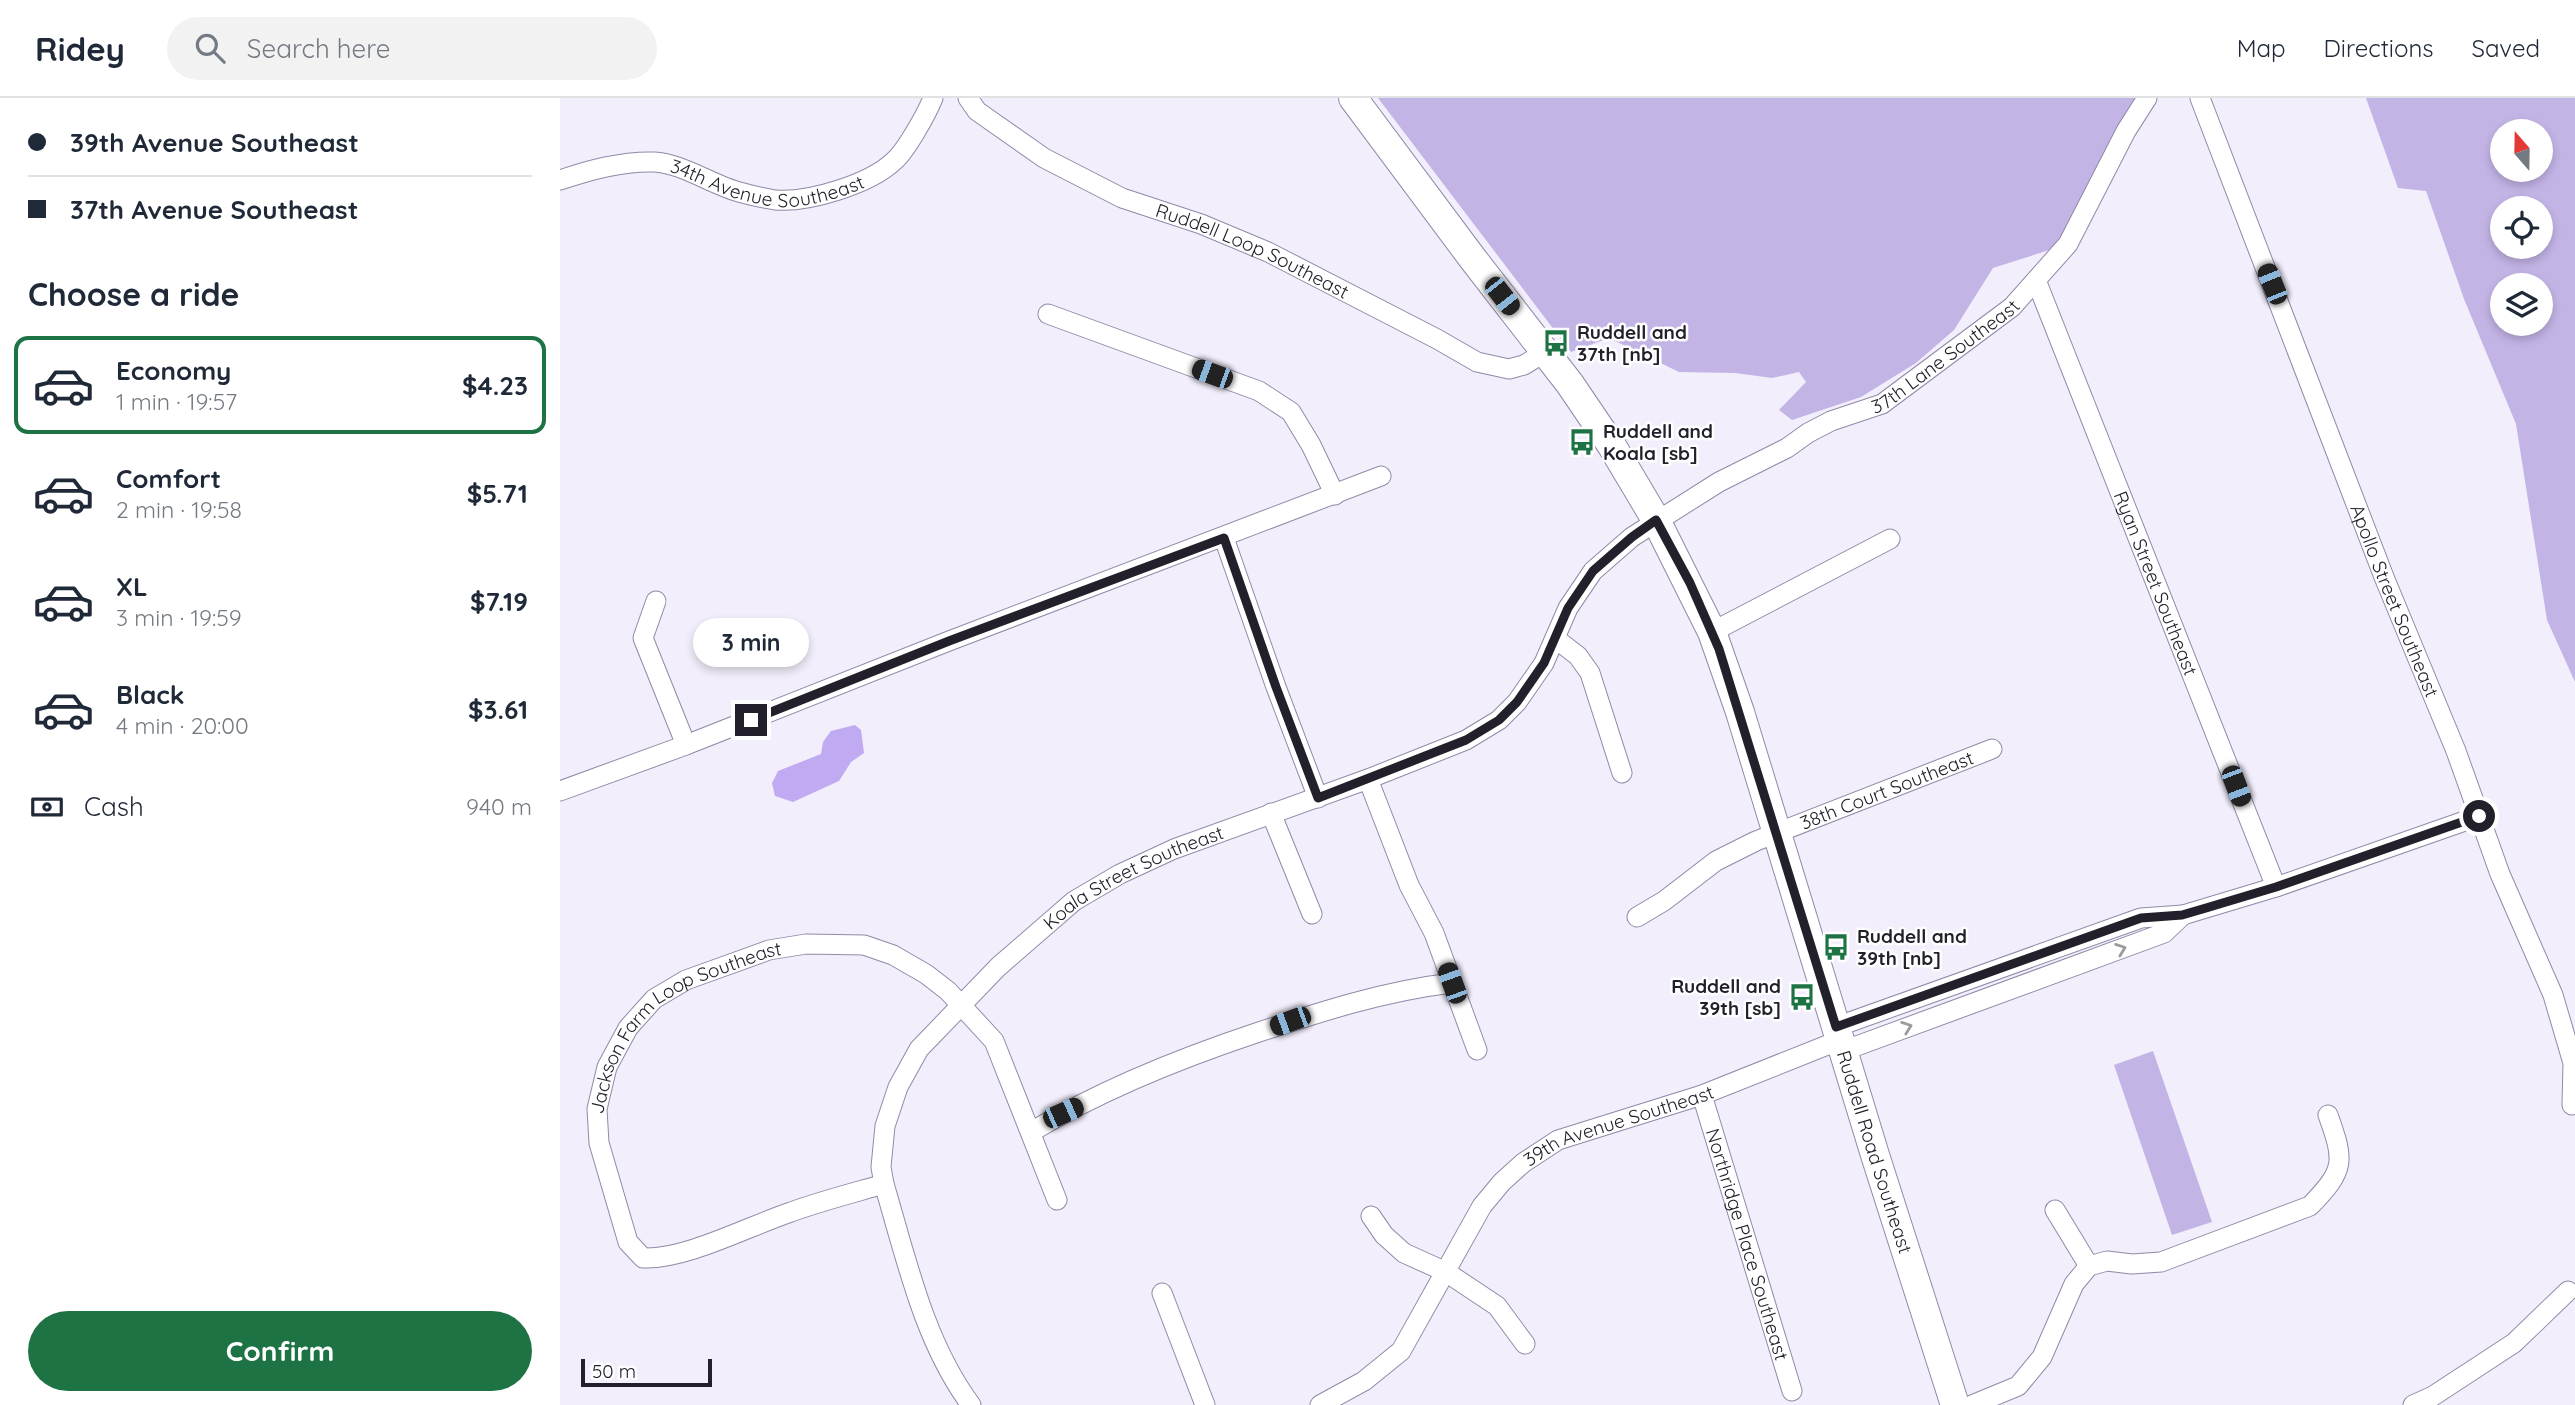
<!DOCTYPE html>
<html lang="en">
<head>
<meta charset="utf-8">
<style>
  :root { --surface:#fff; --page:#f2f2f3; --text:#1f2937; --muted:#747a83; --line:#e0e1e3; --accent:#1e7345 }
  body { margin:0; font-family:Quicksand,sans-serif; background:var(--page); color:var(--text); height:100vh; display:flex; flex-direction:column; font-size:26px; white-space:nowrap }
  * { box-sizing:border-box; margin:0 }
  p { font-size:23px; color:var(--muted) }
  .icon { flex:none; width:38px; height:38px; fill:none; stroke:currentColor; stroke-width:2; stroke-linecap:round; stroke-linejoin:round }
  .map { position:relative; flex:1; overflow:hidden }
  .sheet { display:flex; flex-direction:column; background:var(--surface); width:560px }
  .sheet>* { flex:none }
  .hud { display:grid; align-content:center; height:154px; padding:0 28px; background:var(--surface) }
  .needle { width:46px; rotate:340deg }
  .tools { position:absolute; left:1930px; top:21px; display:grid; gap:14px }
  .tools a { display:grid; place-items:center; width:63px; height:63px; border-radius:50%; background:var(--surface); box-shadow:0 4px 10px #0003; font-size:35px }
  .scale { position:absolute; left:21px; bottom:18px; width:131px; box-sizing:border-box; padding-left:7px; border:4px solid #23202b; border-top:0; font-size:19px; line-height:24px; white-space:nowrap; color:#23202b; -webkit-text-stroke:5px #fefefe; paint-order:stroke }
  .end { position:absolute; width:32px; height:32px; margin:-16px; border:9px solid #23202b; background:#fff; box-shadow:0 0 0 4px #fff }
  .from { border-radius:50% }
  .bubble { position:absolute; height:49px; border-radius:24px; background:var(--surface); box-shadow:0 4px 10px #0003; font-size:23px; font-weight:800; line-height:49px; text-align:center }
  .car { position:absolute; width:21px; height:42px; margin:-21px -10px; border-radius:9px; box-shadow:0 0 5px 2px #0007; background:linear-gradient(#222 24%,#8ab4d8 0 40%,#222 0 76%,#8ab4d8 0 86%,#222 0) }
  .hud b { display:flex; align-items:center; gap:24px; height:66px; font-size:26px }
  .hud b+b { border-top:2px solid var(--line) }
  .hud i { width:18px; height:18px; background:var(--text) }
  ul { padding:0; list-style:none }
  li { display:flex; align-items:center; gap:21px; height:98px; margin:0 14px 10px; padding:0 14px; border:4px solid transparent; border-radius:14px }
  li div { flex:1 }
  li b { display:block; font-size:26px }
  li em { font-style:normal; font-weight:800 }
  li.current { border-color:var(--accent) }
  li>.icon { width:63px; height:63px; stroke-width:1.5 }
  h2 { padding:0 28px; font-size:32px; line-height:84px }
  .pay { display:flex; align-items:center; gap:18px; height:77px; padding:0 28px; font-size:26px }
  .pay p { margin-inline-start:auto }
  .cta { display:flex; gap:14px; margin-top:auto; padding:14px 28px }
  .cta a { flex:1; height:80px; border-radius:42px; background:var(--accent); color:#fff; font-size:28px; font-weight:800; line-height:80px; text-align:center }
  header { display:flex; align-items:center; gap:42px; box-sizing:border-box; height:98px; padding:0 35px; background:var(--surface); border-bottom:2px solid var(--line) }
  header strong { font-size:33px }
  nav { display:flex; gap:38px; margin-inline-start:auto; font-size:24px }
  .search { width:490px; height:63px; background:var(--page); display:flex; align-items:center; gap:18px; box-sizing:border-box; padding:0 24px; border-radius:38px; color:var(--muted); font-size:26px }
  main { display:flex; flex:1; min-height:0 }
  .map>svg:first-child { display:block }
  .green { fill:#c3b4e6; fill-rule:evenodd }
  .water { fill:#c0aaf1 }
  .lines { fill:none; stroke-linecap:round; stroke-linejoin:round }
  .street-casing { stroke:#9189a7; stroke-width:21 }
  .secondary-casing { stroke:#9189a7; stroke-width:30 }
  .street { stroke:#fff; stroke-width:19 }
  .secondary { stroke:#fff; stroke-width:28 }
  .oneway { stroke:#9c9ba0 }
  .route { stroke:#23202b; stroke-width:9 }
  .labels { text-anchor:middle; dominant-baseline:central; stroke-width:5; stroke-linejoin:round; paint-order:stroke }
  .street-label { font-size:19px; fill:#23202b; stroke:#fefefe }
  .poi-label { font-size:19px; font-weight:bold; fill:#23202b; stroke:#fefefe; text-anchor:start }
</style>
</head>
<body>
<header>
<strong>Ridey</strong>
<div class="search"><svg class="icon" aria-label="search" viewBox="0 0 24 24"><circle cx="10" cy="10" r="6"/><path d="M15 15l6 6"/></svg>Search here</div>
<nav><a>Map</a><a>Directions</a><a>Saved</a></nav>
</header>
<main>
<section class="sheet">
<div class="hud">
<b><i class="from"></i>39th Avenue Southeast</b>
<b><i></i>37th Avenue Southeast</b>
</div>
<h2>Choose a ride</h2>
<ul>
<li class="current"><svg class="icon" aria-label="car" viewBox="0 0 24 24"><path d="M5 17H2v-5l4-1 3-4h7l3 4 3 1v5h-3M9 17h6M6 11h13"/><circle cx="7" cy="17" r="2"/><circle cx="17" cy="17" r="2"/></svg><div><b>Economy</b><p>1 min · 19:57</p></div><em>$4.23</em></li>
<li><svg class="icon" aria-label="car" viewBox="0 0 24 24"><path d="M5 17H2v-5l4-1 3-4h7l3 4 3 1v5h-3M9 17h6M6 11h13"/><circle cx="7" cy="17" r="2"/><circle cx="17" cy="17" r="2"/></svg><div><b>Comfort</b><p>2 min · 19:58</p></div><em>$5.71</em></li>
<li><svg class="icon" aria-label="car" viewBox="0 0 24 24"><path d="M5 17H2v-5l4-1 3-4h7l3 4 3 1v5h-3M9 17h6M6 11h13"/><circle cx="7" cy="17" r="2"/><circle cx="17" cy="17" r="2"/></svg><div><b>XL</b><p>3 min · 19:59</p></div><em>$7.19</em></li>
<li><svg class="icon" aria-label="car" viewBox="0 0 24 24"><path d="M5 17H2v-5l4-1 3-4h7l3 4 3 1v5h-3M9 17h6M6 11h13"/><circle cx="7" cy="17" r="2"/><circle cx="17" cy="17" r="2"/></svg><div><b>Black</b><p>4 min · 20:00</p></div><em>$3.61</em></li>
</ul>
<div class="pay"><svg class="icon" aria-label="cash" viewBox="0 0 24 24"><path d="M3 7h18v10H3z"/><circle cx="12" cy="12" r="2"/></svg>Cash<p>940 m</p></div>
<div class="cta"><a>Confirm</a></div>
</section>
<div class="map">
<svg width="2015" height="1307" viewBox="0 0 2015 1307">
  <rect width="100%" height="100%" fill="#f2eefb"/>
  <path class="green" d="M818 0H1587L1508 146 1433 170 1394 232 1356 265 1301 299 1232 322 1219 312 1246 284 1239 274 1212 280 1175 275 1119 274 1049 240 1011 254Z
    M1806 0H2015V584L1987 522 1956 326 1904 201 1866 93 1838 90ZM1981 33V72H1942V33ZM1981 110V149H1942V110ZM1981 187V226H1942V187Z
    M1593 953 1652 1124 1612 1137 1554 967Z"/>
  <path class="water" d="M295 627 301 632 304 655 291 664 279 683 233 704 215 698 212 685 218 673 261 656 263 644 271 633Z"/>
  <g class="lines">
    <defs>
      <g id="street">
        <path id="s1" d="M408 0 417 13 484 60 562 100 641 126 708 154 877 241 917 264 949 271 964 267 985 254"/>
        <path id="s2" d="M1640 0 1824 479 1896 653 1940 776 1993 897 2013 965 2012 1007"/>
        <path id="s3" d="M0 82C30 72 62 63 94 64 121 65 153 87 179 94 190 97 203 100 215 102 248 105 310 86 334 63 346 53 367 15 373 0"/>
        <path id="s4" d="M1476 182 1716 789"/>
        <path d="M488 216 699 293 731 314 751 347 775 397"/>
        <path d="M664 440 716 589 758 700"/>
        <path d="M96 503 83 540 126 647"/>
        <path d="M1152 534 1330 441"/>
        <path d="M996 541 1018 558 1030 575 1062 675"/>
        <path d="M808 681 849 787 874 835 917 952"/>
        <path d="M0 693 126 647 389 543 821 378"/>
        <path d="M711 715 752 816"/>
        <path d="M1623 817 1716 789 1919 718"/>
        <path id="s5" d="M1077 819 1104 803 1156 763 1196 743 1432 651"/>
        <path d="M1276 929 1581 820 1623 817 1604 835 1283 953"/>
        <path id="s6" d="M1142 997 1232 1293"/>
        <path d="M471 1034C541 992 618 961 696 935 760 914 824 893 892 885"/>
        <path id="s7" d="M324 1086C293 1095 261 1103 231 1114 189 1128 125 1162 83 1160L68 1144 39 1045 37 1011 47 969 68 930 94 901 126 882 209 852 246 846 304 847 333 857 366 876 388 893 434 943 497 1102"/>
        <path d="M1495 1112 1529 1168"/>
        <path d="M811 1118 824 1137 844 1155 886 1174 937 1208 965 1246"/>
        <path d="M602 1195 645 1307"/>
        <path id="s8" d="M411 1307C364 1244 346 1160 324 1086L321 1069 325 1028 338 989 359 951 438 869 514 803 560 776 614 751 808 681 906 642 939 622 957 604 984 565 1008 510 1033 473 1072 439 1159 384 1227 350 1248 335 1271 323 1322 306 1452 209 1508 146 1566 33 1587 0"/>
        <path id="s9" d="M760 1307 804 1283 841 1253 922 1108 942 1084 963 1065 998 1042 1142 997 1280 942"/>
        <path d="M1412 1307 1458 1288 1482 1259 1514 1186 1529 1168 1547 1163 1572 1166 1601 1164 1750 1108C1785 1072 1785 1064 1768 1017"/>
        <path d="M1853 1307 1873 1298 1954 1245 2008 1193"/>
      </g>
      <g id="secondary">
        <path id="s10" d="M793 0 913 161 1010 286 1052 348 1096 422 1152 534 1180 614 1315 1057 1395 1307"/>
      </g>
    </defs>
    <use href="#street" class="street-casing"/>
    <use href="#secondary" class="secondary-casing"/>
    <use href="#street" class="street"/>
    <use href="#secondary" class="secondary"/>
  </g>
  <defs><path id="oneway-chevron" d="M-2-3.5L2.5 0L-2 3.5" fill="none" stroke-width="1.6" stroke-linecap="round" stroke-linejoin="round" transform="scale(1.75)"/></defs>
  <g class="oneway">
    <use href="#oneway-chevron" transform="translate(1561 851) rotate(-20)"/>
    <use href="#oneway-chevron" transform="translate(1347 929) rotate(-20)"/>
  </g>
  <g class="lines">
    <path class="route" d="M191 622 389 543 664 440 716 589 758 700 906 642 939 622 957 604 984 565 1008 510 1033 473 1072 439 1096 422 1130 485 1159 551 1276 929 1581 820 1622 817 1646 810 1716 789 1919 718"/>
  </g>
  <defs>
    <symbol id="bus-bare" viewBox="-9 -9 18 18"><path d="M-5-6H5V4H4V6H2V4H-2V6H-4V4H-5ZM-3.5-4V0h7V-4ZM-3.5 1.2v1.5H-2V1.2ZM2 1.2v1.5H3.5V1.2Z" fill="#1e7345" stroke="#fefefe" stroke-width="2.5" paint-order="stroke"/></symbol>
  </defs>
  <g fill-rule="evenodd">
    <use href="#bus-bare" x="977" y="226" width="38" height="38"/>
    <use href="#bus-bare" x="1003" y="325" width="38" height="38"/>
    <use href="#bus-bare" x="1257" y="830" width="38" height="38"/>
    <use href="#bus-bare" x="1223" y="880" width="38" height="38"/>
  </g>
  <g class="labels">
    <g class="street-label">
      <text stroke="none"><textPath href="#s3" startOffset="214">34th Avenue Southeast</textPath></text>
      <text stroke="none"><textPath href="#s1" startOffset="326">Ruddell Loop Southeast</textPath></text>
      <text stroke="none"><textPath href="#s8" startOffset="1652">37th Lane Southeast</textPath></text>
      <text stroke="none"><textPath href="#s4" startOffset="326">Ryan Street Southeast</textPath></text>
      <text stroke="none"><textPath href="#s2" startOffset="539">Apollo Street Southeast</textPath></text>
      <text stroke="none"><textPath href="#s5" startOffset="282">38th Court Southeast</textPath></text>
      <text stroke="none"><textPath href="#s8" startOffset="660">Koala Street Southeast</textPath></text>
      <text stroke="none"><textPath href="#s7" startOffset="542">Jackson Farm Loop Southeast</textPath></text>
      <text stroke="none"><textPath href="#s9" startOffset="427">39th Avenue Southeast</textPath></text>
      <text stroke="none"><textPath href="#s10" startOffset="1190">Ruddell Road Southeast</textPath></text>
      <text stroke="none"><textPath href="#s6" startOffset="156">Northridge Place Southeast</textPath></text>
    </g>
    <g class="poi-label">
      <text x="1017" y="234">Ruddell and<tspan x="1017" dy="22">37th [nb]</tspan></text>
      <text x="1043" y="333">Ruddell and<tspan x="1043" dy="22">Koala [sb]</tspan></text>
      <text x="1297" y="838">Ruddell and<tspan x="1297" dy="22">39th [nb]</tspan></text>
      <text x="1221" y="888" text-anchor="end">Ruddell and<tspan x="1221" dy="22">39th [sb]</tspan></text>
    </g>
  </g>
</svg>
<div class="tools">
<a><svg class="needle" viewBox="-14 -14 28 28"><path d="M0-13l5 13h-10z" fill="#e53935"/><path d="M0 13l5-13h-10z" fill="#747a83"/></svg></a>
<a><svg class="icon" aria-label="locate" viewBox="0 0 24 24"><circle cx="12" cy="12" r="6"/><path d="M12 2v4M12 18v4M2 12h4M18 12h4"/></svg></a>
<a><svg class="icon" aria-label="layers" viewBox="0 0 24 24"><path d="M12 4l9 5-9 5-9-5zM3 14l9 5 9-5"/></svg></a>
</div>
<div class="scale">50 m</div>
<i class="end from" style="left:1919px;top:718px"></i>
<i class="end" style="left:191px;top:622px"></i>
<div class="bubble" style="left:133px;top:520px;width:116px">3 min</div>
<i class="car" style="left:1712px;top:186px;rotate:338deg"></i>
<i class="car" style="left:942px;top:198px;rotate:142deg"></i>
<i class="car" style="left:652px;top:276px;rotate:290deg"></i>
<i class="car" style="left:1676px;top:688px;rotate:159deg"></i>
<i class="car" style="left:892px;top:885px;rotate:340deg"></i>
<i class="car" style="left:730px;top:923px;rotate:250deg"></i>
<i class="car" style="left:503px;top:1015px;rotate:66deg"></i>
</div>
</main>
</body>
</html>
